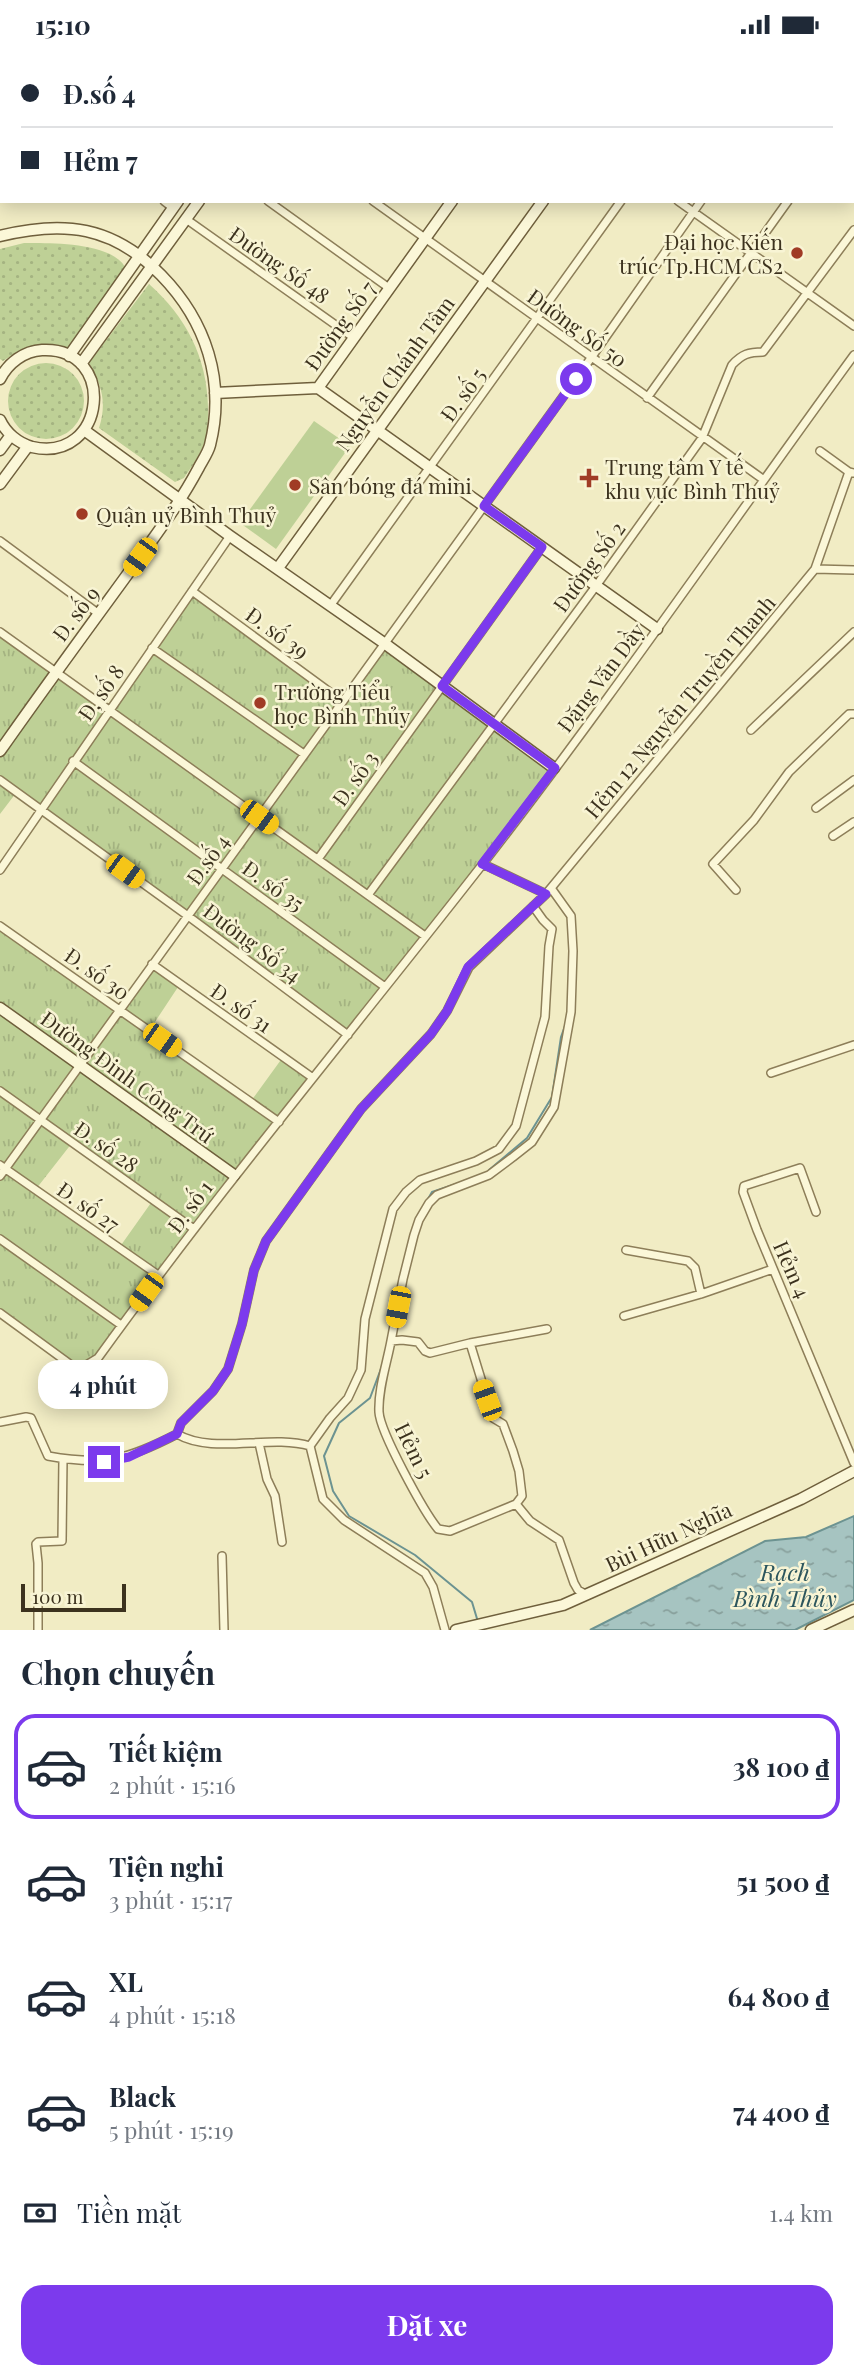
<!DOCTYPE html>
<html lang="vi">
<head>
<meta charset="utf-8">
<style>
  :root { --surface:#fff; --page:#f6f6f7; --text:#1f2937; --muted:#747a83; --line:#e0e1e3; --accent:#7c3aed }
  body { margin:0; font-family:"Playfair Display",serif; background:var(--page); color:var(--text); height:100vh; display:flex; flex-direction:column; font-size:26px; white-space:nowrap }
  * { box-sizing:border-box; margin:0 }
  p { font-size:23px; color:var(--muted) }
  .icon { flex:none; width:38px; height:38px; fill:none; stroke:currentColor; stroke-width:2; stroke-linecap:round; stroke-linejoin:round }
  .map { position:relative; height:1581px; overflow:hidden }
  .panel { display:flex; flex-direction:column; background:var(--surface); flex:1 }
  .panel>* { flex:none }
  .banner { position:absolute; left:0px; top:0px; width:854px; height:154px; box-shadow:0 4px 18px #0003; display:grid; align-content:center; height:154px; padding:0 21px; background:var(--surface) }
  .scale { position:absolute; left:21px; bottom:18px; width:105px; box-sizing:border-box; padding-left:7px; border:4px solid #3c321e; border-top:0; font-size:19px; line-height:24px; white-space:nowrap; color:#3c321e; -webkit-text-stroke:5px #f8f4d4; paint-order:stroke }
  .end { position:absolute; width:32px; height:32px; margin:-16px; border:9px solid #7c3aed; background:#fff; box-shadow:0 0 0 4px #fff }
  .from { border-radius:50% }
  .bubble { position:absolute; height:49px; border-radius:21px; background:var(--surface); box-shadow:0 4px 18px #0003; font-size:23px; font-weight:700; line-height:49px; text-align:center }
  .car { position:absolute; width:21px; height:42px; margin:-21px -10px; border-radius:9px; box-shadow:0 0 5px 2px #0007; background:linear-gradient(#f5c518 24%,#345 0 40%,#f5c518 0 76%,#345 0 86%,#f5c518 0) }
  .banner b { display:flex; align-items:center; gap:24px; height:66px; font-size:26px }
  .banner b+b { border-top:2px solid var(--line) }
  .banner i { width:18px; height:18px; background:var(--text) }
  ul { padding:0; list-style:none }
  li { display:flex; align-items:center; gap:21px; height:105px; margin:0 14px 10px; padding:0 7px; border:4px solid transparent; border-radius:21px }
  li div { flex:1 }
  li b { display:block; font-size:26px }
  li em { font-style:normal; font-weight:700 }
  li.selected { border-color:var(--accent) }
  li>.icon { width:63px; height:63px; stroke-width:1.5 }
  h2 { padding:0 21px; font-size:32px; line-height:84px }
  .pay { display:flex; align-items:center; gap:18px; height:77px; padding:0 21px; font-size:26px }
  .pay p { margin-inline-start:auto }
  .button { display:flex; gap:14px; margin-top:auto; padding:14px 21px }
  .button a { flex:1; height:80px; border-radius:21px; background:var(--accent); color:#fff; font-size:28px; font-weight:700; line-height:80px; text-align:center }
  .status { display:flex; justify-content:space-between; align-items:center; height:49px; padding:0 35px; background:var(--surface); direction:ltr }
  .status svg { height:19px; fill:currentColor }
  .map>svg:first-child { display:block }
  .grass { fill:url(#grass-tufts); fill-rule:evenodd }
  .park { fill:url(#park-dots) }
  .garden { fill:#bed096 }
  .water { fill:url(#water-ripples); stroke:#6c9391; stroke-width:2 }
  .lines { fill:none; stroke-linecap:round; stroke-linejoin:round }
  .stream { stroke:#6c9391; stroke-width:2 }
  .street-casing { stroke:#8d7e59; stroke-width:10 }
  .secondary-casing { stroke:#6f5f3c; stroke-width:13 }
  .highway-casing { stroke:#5a4b2d; stroke-width:16 }
  .street { stroke:#fbf7d8; stroke-width:7 }
  .secondary { stroke:#fbf7d8; stroke-width:10 }
  .highway { stroke:#e5c04f; stroke-width:12 }
  .route { stroke:#7c3aed; stroke-width:9 }
  .poi-dot { fill:#a03b25; stroke:#f8f4d4; stroke-width:2.5 }
  .labels { text-anchor:middle; dominant-baseline:central; stroke-width:5; stroke-linejoin:round; paint-order:stroke }
  .poi-label { font-size:21px; fill:#3c321e; stroke:#f8f4d4; text-anchor:start }
  .street-label { font-size:21px; fill:#3c321e; stroke:#f8f4d4 }
  .water-label { font-size:23px; font-style:italic; fill:#2c565d; stroke:#f8f4d4 }
</style>
</head>
<body>
<div class="status"><b>15:10</b><svg viewBox="0 0 49 12"><path d="M0 12V9h3v3zM5 12V6h3v6zM10 12V3h3v9zM15 12V0h3v12zM26 1h20v11H26zM47 4h2v5h-2z"/></svg></div>
<div class="map">
<svg width="854" height="1581" viewBox="0 0 854 1581">
  <defs>
    <pattern id="grass-tufts" width="24" height="20" patternUnits="userSpaceOnUse" patternTransform="scale(1.75)"><rect width="24" height="20" fill="#bed096"/><path d="M3 7l-1-3M5 7V3M7 7l1-3M15 17l-1-3M17 17v-4M19 17l1-3" fill="none" stroke="#a4b381"/></pattern>
    <pattern id="park-dots" width="8" height="8" patternUnits="userSpaceOnUse" patternTransform="scale(1.75)"><rect width="8" height="8" fill="#bed096"/><path d="M2 2h.1M6 6h.1" fill="none" stroke="#a4b381" stroke-width="1.8" stroke-linecap="round"/></pattern>
    <pattern id="water-ripples" width="26" height="14" patternUnits="userSpaceOnUse" patternTransform="scale(1.75)"><rect width="26" height="14" fill="#a6c4c1"/><path d="M2 4q2-2 4 0t4 0M15 11q2-2 4 0t4 0" fill="none" stroke="#88a09c"/></pattern>
  </defs>
  <rect width="100%" height="100%" fill="#f1ecc4"/>
  <path class="grass" d="M193 545 341 654 384 594 554 719 348 986 16 744 0 765V583L109 660Z
    M0 877 120 961 152 915 180 935 149 982 251 1052 283 1008 313 1029 98 1309 78 1321 0 1264ZM72 1094 153 1151 119 1199 36 1140Z"/>
  <path class="park" d="M24 194C50 194 111 193 125 218L67 300C42 294 24 298 3 312L0 310V200Z
    M149 235C186 268 207 308 208 358 208 369 208 381 205 391 201 405 192 417 184 429L175 433 99 379C107 354 102 336 89 314Z
    M8 352a38 38 0 1 1 76 0a38 38 0 1 1-76 0Z"/>
  <path class="garden" d="M314 372 350 397 276 500 240 474Z"/>
  <path class="water" d="M854 1467V1551L795 1581H590L765 1492 806 1488Z"/>
  <g class="lines">
    <path class="stream" d="M489 1121 527 1089 552 1048 561 988 566 974
      M428 1150 432 1143 465 1132
      M382 1317 370 1349 339 1374 324 1407 333 1442 349 1467 415 1506 472 1553 478 1573"/>
    <defs>
      <path id="street" d="M55 0 58 2
        M161 0 164 2
        M465 0 468 2
        M522 0 523 2
        M672 0 674 2
        M40 2 41 0
        M393 2 394 0
        M594 2 595 0
        M0 58 2 56
        M852 131 854 132
        M164 152 173 159
        M268 152 389 239
        M373 152 764 431
        M678 152 854 277
        M186 170 354 289
        M647 349 788 152
        M820 402 849 423
        M0 492 99 565
        M815 520 854 521
        M192 542 342 652
        M330 557 621 152
        M0 583 425 887
        M152 599 304 705
        M751 681 854 583
        M73 712 385 938
        M0 731 188 867 348 986
        M816 759 854 731
        M833 787 854 773
        M318 810 542 498
        M483 815 546 845 815 520 849 423 854 424
        M0 821 230 487
        M736 841 713 815 754 771 789 723 849 665H854
        M368 846 596 537 702 389 732 316C742 305 749 303 763 303L854 181
        M0 877 279 1073
        M152 915 313 1029
        M771 1024 854 996
        M0 1042 194 1180
        M0 1116 158 1226
        M0 1127 591 309 701 152
        M816 1163 800 1119 744 1137 743 1143 757 1181 854 1414
        M0 1190 121 1276
        M626 1201 688 1212 695 1219 701 1245 773 1220
        M0 1264 78 1321 98 1309C220 1140 354 980 482 816 611 650 730 476 854 306
        M624 1267 701 1245
        M547 1280 470 1294 430 1304 425 1302 418 1293 402 1291 391 1292C387 1314 378 1340 379 1363 380 1383 424 1463 438 1480L450 1482 516 1455 530 1472 559 1491 574 1534 578 1541 587 1546
        M391 1292 403 1230 414 1186 419 1171 429 1154 437 1146 489 1126 513 1108 532 1093 554 1058 571 963 573 902 571 867 551 839
        M470 1294 493 1369 503 1375 513 1402 519 1422 522 1447 516 1455
        M0 1373 26 1368 31 1369 48 1407C104 1417 127 1411 177 1385
        M259 1394 267 1430 275 1447 282 1493
        M310 1397 330 1369 348 1349 361 1321 365 1270 393 1160 406 1143 420 1131 476 1112 499 1100 516 1077 545 968 549 897 552 880 543 871 533 857
        M222 1507 224 1581
        M38 1581V1514L36 1495 38 1493 62 1492 63 1410
        M445 1581 433 1538 425 1524 344 1471 323 1450 310 1397C270 1385 213 1406 177 1385L181 1374 213 1342 228 1320 242 1275 254 1221 266 1192 361 1060 431 985 447 962 469 918 546 845"/>
      <path id="secondary" d="M285 2 287 0
        M307 2 308 0
        M648 2 650 0
        M0 187C64 171 113 177 161 226 206 272 226 332 210 396 208 404 202 412 198 420 182 450 163 476 143 504 95 570 47 635 0 702
        M69 307 178 152
        M81 315 199 152
        M0 330C8 314 24 302 42 301 118 297 107 415 32 398 18 394 6 384 0 371
        M318 339 657 580
        M215 344 318 339 452 152
        M84 381 230 487 384 594 554 719
        M0 401 11 386
        M0 435 28 397
        M278 519 543 152
        M0 959 234 1126
        M456 1581 563 1556 801 1450 854 1422
        M811 1581 854 1561"/>
      <path id="highway" d="M814 0 817 2
        M852 28 854 29"/>
    </defs>
    <use href="#street" class="street-casing"/>
    <use href="#secondary" class="secondary-casing"/>
    <use href="#highway" class="highway-casing"/>
    <use href="#street" class="street"/>
    <use href="#secondary" class="secondary"/>
    <use href="#highway" class="highway"/>
  </g>
  <g class="lines">
    <path class="route" d="M104 1413 129 1408 177 1385 181 1374 213 1342 228 1320 242 1275 254 1221 266 1192 361 1060 431 985 447 962 468 918 546 845 482 815 555 719 442 637 542 498 484 457 576 330"/>
  </g>
  <g class="poi-dot">
    <circle cx="797" cy="204" r="7"/>
    <path d="M585.5 418.5h7v7h7v7h-7v7h-7v-7h-7v-7h7z"/>
    <circle cx="295" cy="436" r="7"/>
    <circle cx="82" cy="465" r="7"/>
    <circle cx="260" cy="654" r="7"/>
  </g>
  <g class="labels">
    <g class="poi-label">
      <text x="783" y="192" text-anchor="end">Đại học Kiến<tspan x="783" dy="24">trúc Tp.HCM CS2</tspan></text>
      <text x="605" y="417">Trung tâm Y tế<tspan x="605" dy="24">khu vực Bình Thuỷ</tspan></text>
      <text x="309" y="436">Sân bóng đá mini</text>
      <text x="96" y="465">Quận uỷ Bình Thuỷ</text>
      <text x="274" y="642">Trường Tiểu<tspan x="274" dy="24">học Bình Thủy</tspan></text>
    </g>
    <g class="street-label">
      <text transform="translate(280 215) rotate(35)">Đường Số 48</text>
      <text transform="translate(339 276) rotate(-54)">Đường Số 7</text>
      <text transform="translate(578 278) rotate(36)">Đường Số 50</text>
      <text transform="translate(394 324) rotate(-54)">Nguyễn Chánh Tâm</text>
      <text transform="translate(462 345) rotate(-54)">Đ. số 5</text>
      <text transform="translate(588 517) rotate(-54)">Đường Số 2</text>
      <text transform="translate(75 564) rotate(-53)">Đ. số 9</text>
      <text transform="translate(278 583) rotate(36)">Đ. số 39</text>
      <text transform="translate(600 628) rotate(-53)">Đặng Văn Dầy</text>
      <text transform="translate(100 643) rotate(-55)">Đ, số 8</text>
      <text transform="translate(679 657) rotate(-50)">Hẻm 12 Nguyễn Truyền Thanh</text>
      <text transform="translate(354 729) rotate(-54)">Đ. số 3</text>
      <text transform="translate(207 810) rotate(-54)">Đ.số 4</text>
      <text transform="translate(274 836) rotate(36)">Đ. số 35</text>
      <text transform="translate(253 893) rotate(37)">Đường Số 34</text>
      <text transform="translate(98 924) rotate(35)">Đ. số 30</text>
      <text transform="translate(242 958) rotate(35)">Đ. số 31</text>
      <text transform="translate(128 1027) rotate(36)">Đường Đinh Công Trứ</text>
      <text transform="translate(107 1097) rotate(35)">Đ. số 28</text>
      <text transform="translate(89 1157) rotate(35)">Đ. số 27</text>
      <text transform="translate(189 1157) rotate(-53)">Đ. số 1</text>
      <text transform="translate(793 1220) rotate(66)">Hẻm 4</text>
      <text transform="translate(415 1401) rotate(64)">Hẻm 5</text>
      <text transform="translate(668 1487) rotate(-25)">Bùi Hữu Nghĩa</text>
    </g>
    <g class="water-label">
      <text x="785" y="1522">Rạch<tspan x="785" dy="26">Bình Thủy</tspan></text>
    </g>
  </g>
</svg>
<div class="scale">100 m</div>
<i class="end from" style="left:576px;top:330px"></i>
<i class="end" style="left:104px;top:1413px"></i>
<div class="bubble" style="left:38px;top:1311px;width:130px">4 phút</div>
<i class="car" style="left:140px;top:508px;rotate:216deg"></i>
<i class="car" style="left:259px;top:768px;rotate:126deg"></i>
<i class="car" style="left:125px;top:822px;rotate:126deg"></i>
<i class="car" style="left:162px;top:991px;rotate:125deg"></i>
<i class="car" style="left:146px;top:1243px;rotate:216deg"></i>
<i class="car" style="left:398px;top:1258px;rotate:191deg"></i>
<i class="car" style="left:487px;top:1351px;rotate:340deg"></i>
<div class="banner">
<b><i class="from"></i>Đ.số 4</b>
<b><i></i>Hẻm 7</b>
</div>
</div>
<section class="panel">
<h2>Chọn chuyến</h2>
<ul>
<li class="selected"><svg class="icon" aria-label="car" viewBox="0 0 24 24"><path d="M5 17H2v-5l4-1 3-4h7l3 4 3 1v5h-3M9 17h6M6 11h13"/><circle cx="7" cy="17" r="2"/><circle cx="17" cy="17" r="2"/></svg><div><b>Tiết kiệm</b><p>2 phút · 15:16</p></div><em>38 100 ₫</em></li>
<li><svg class="icon" aria-label="car" viewBox="0 0 24 24"><path d="M5 17H2v-5l4-1 3-4h7l3 4 3 1v5h-3M9 17h6M6 11h13"/><circle cx="7" cy="17" r="2"/><circle cx="17" cy="17" r="2"/></svg><div><b>Tiện nghi</b><p>3 phút · 15:17</p></div><em>51 500 ₫</em></li>
<li><svg class="icon" aria-label="car" viewBox="0 0 24 24"><path d="M5 17H2v-5l4-1 3-4h7l3 4 3 1v5h-3M9 17h6M6 11h13"/><circle cx="7" cy="17" r="2"/><circle cx="17" cy="17" r="2"/></svg><div><b>XL</b><p>4 phút · 15:18</p></div><em>64 800 ₫</em></li>
<li><svg class="icon" aria-label="car" viewBox="0 0 24 24"><path d="M5 17H2v-5l4-1 3-4h7l3 4 3 1v5h-3M9 17h6M6 11h13"/><circle cx="7" cy="17" r="2"/><circle cx="17" cy="17" r="2"/></svg><div><b>Black</b><p>5 phút · 15:19</p></div><em>74 400 ₫</em></li>
</ul>
<div class="pay"><svg class="icon" aria-label="cash" viewBox="0 0 24 24"><path d="M3 7h18v10H3z"/><circle cx="12" cy="12" r="2"/></svg>Tiền mặt<p>1.4 km</p></div>
<div class="button"><a>Đặt xe</a></div>
</section>
</body>
</html>
